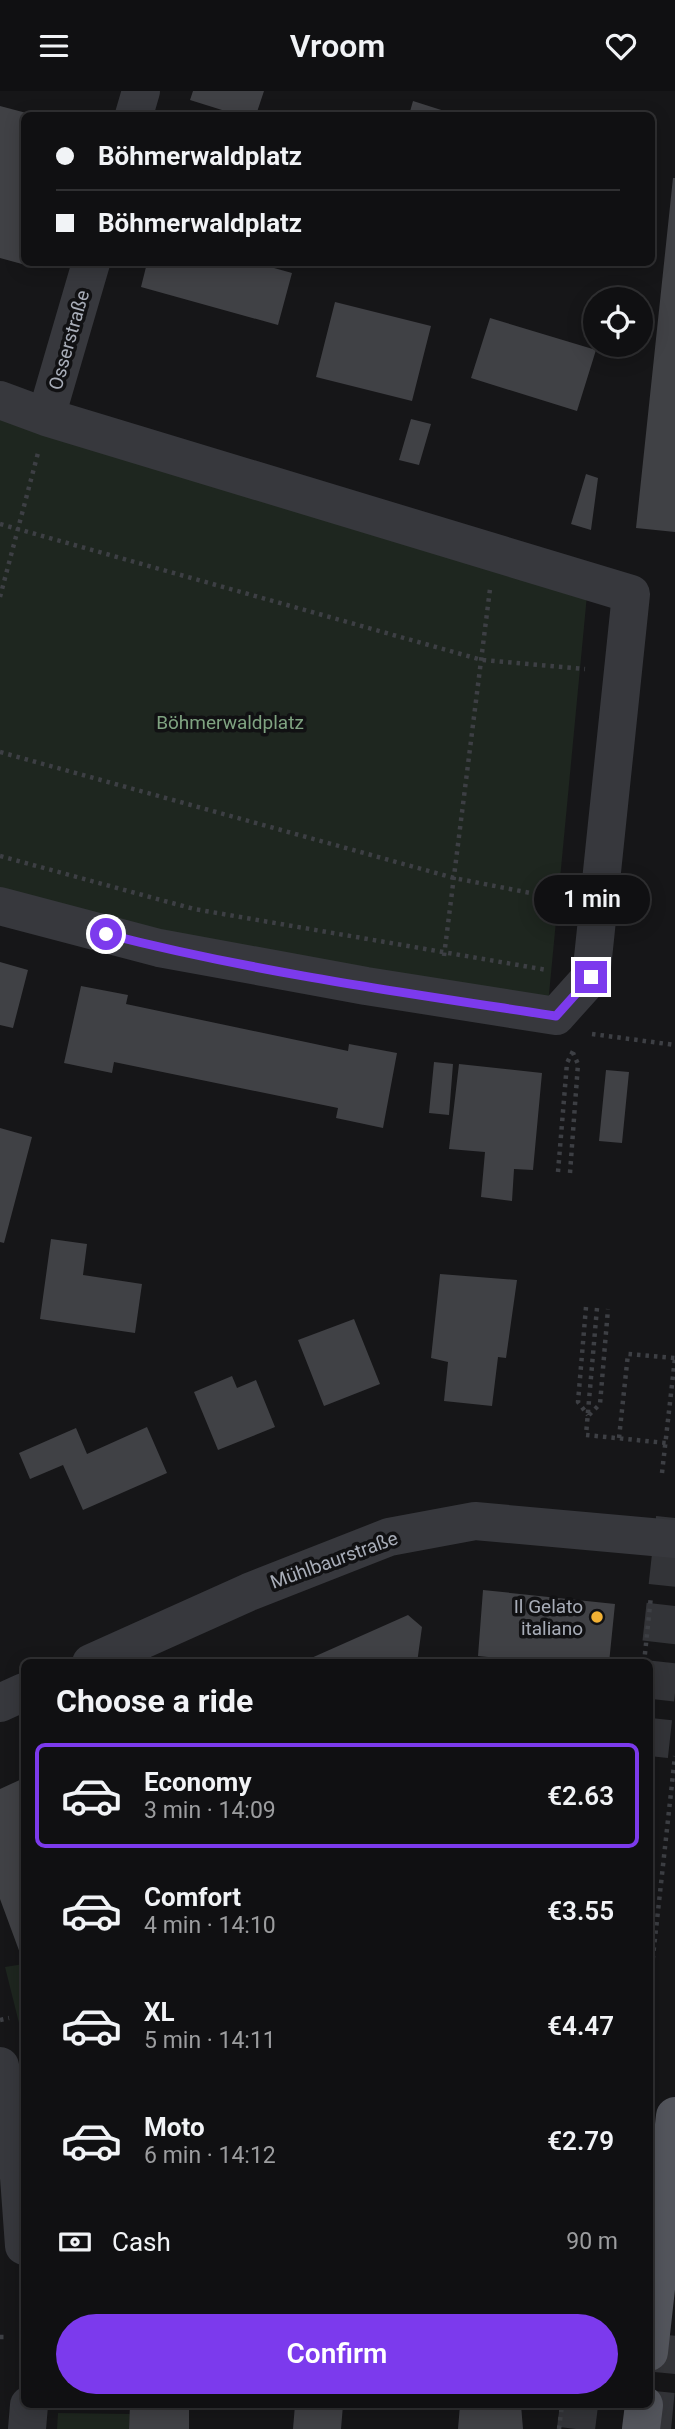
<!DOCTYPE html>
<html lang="en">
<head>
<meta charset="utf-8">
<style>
  :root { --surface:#101012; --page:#1e1e20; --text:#f1f3f6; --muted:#9c9d9f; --line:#303032; --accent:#7c3aed }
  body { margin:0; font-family:Roboto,sans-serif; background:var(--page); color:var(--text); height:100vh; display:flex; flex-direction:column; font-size:26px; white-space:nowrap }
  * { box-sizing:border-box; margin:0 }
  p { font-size:23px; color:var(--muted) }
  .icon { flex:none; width:38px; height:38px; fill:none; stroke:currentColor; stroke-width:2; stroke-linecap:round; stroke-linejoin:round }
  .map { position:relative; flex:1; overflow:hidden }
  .sheet { position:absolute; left:21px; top:1568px; width:632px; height:749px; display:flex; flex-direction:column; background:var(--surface); border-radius:10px; box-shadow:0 4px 18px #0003,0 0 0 2px var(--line) }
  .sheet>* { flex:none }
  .top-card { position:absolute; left:21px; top:21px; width:634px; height:154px; border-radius:10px; box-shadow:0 4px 18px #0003,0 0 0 2px var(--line); display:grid; align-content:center; height:154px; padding:0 35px; background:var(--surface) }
  .fabs { position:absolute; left:583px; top:196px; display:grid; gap:14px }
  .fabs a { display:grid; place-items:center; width:70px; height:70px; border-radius:50%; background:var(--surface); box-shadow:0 4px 18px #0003,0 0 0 2px var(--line); font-size:35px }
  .end { position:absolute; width:32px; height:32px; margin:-16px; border:9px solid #7c3aed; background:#fff; box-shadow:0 0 0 4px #fff }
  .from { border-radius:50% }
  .bubble { position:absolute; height:49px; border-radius:24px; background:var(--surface); box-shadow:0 4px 18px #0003,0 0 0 2px var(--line); font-size:23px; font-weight:600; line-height:49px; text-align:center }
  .top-card b { display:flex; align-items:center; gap:24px; height:66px; font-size:26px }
  .top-card b+b { border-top:2px solid var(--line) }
  .top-card i { width:18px; height:18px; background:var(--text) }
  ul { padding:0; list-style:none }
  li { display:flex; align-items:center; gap:21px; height:105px; margin:0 14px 10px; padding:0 21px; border:4px solid transparent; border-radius:10px }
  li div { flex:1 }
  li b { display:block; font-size:26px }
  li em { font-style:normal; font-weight:600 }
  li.on { border-color:var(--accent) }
  li>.icon { width:63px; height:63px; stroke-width:1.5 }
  h2 { padding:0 35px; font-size:32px; line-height:84px }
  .pay { display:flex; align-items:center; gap:18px; height:77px; padding:0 35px; font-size:26px }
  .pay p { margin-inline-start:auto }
  .primary-button { display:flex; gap:14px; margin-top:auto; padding:14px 35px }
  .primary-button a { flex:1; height:80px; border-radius:42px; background:var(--accent); color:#fff; font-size:28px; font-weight:600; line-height:80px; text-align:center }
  header { display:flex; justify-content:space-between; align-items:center; height:91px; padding:0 35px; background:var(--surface); font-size:32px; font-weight:600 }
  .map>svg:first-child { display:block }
  .green { fill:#1e261f }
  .building { fill:#404145 }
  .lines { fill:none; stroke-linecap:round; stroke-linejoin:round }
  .highway-tunnel { stroke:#333438; stroke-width:38; stroke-dasharray:38 19; stroke-linecap:butt }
  .path { stroke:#3d3f44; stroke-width:4.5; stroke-dasharray:3.5 5; stroke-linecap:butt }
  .minor { stroke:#37383d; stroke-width:38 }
  .major { stroke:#53555c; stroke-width:38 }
  .route { stroke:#7c3aed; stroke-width:9 }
  .poi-dot { fill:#f2b134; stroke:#111113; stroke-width:2.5 }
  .labels { text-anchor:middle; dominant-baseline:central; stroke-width:7; stroke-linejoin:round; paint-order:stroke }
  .street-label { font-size:19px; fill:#a8adb8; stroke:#111113 }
  .park-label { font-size:19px; fill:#7fa381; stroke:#111113 }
  .poi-label { font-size:19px; fill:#a8adb8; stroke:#111113; text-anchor:end }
</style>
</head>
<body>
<header><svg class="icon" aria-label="menu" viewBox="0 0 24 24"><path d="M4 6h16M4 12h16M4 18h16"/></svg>Vroom<svg class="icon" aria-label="heart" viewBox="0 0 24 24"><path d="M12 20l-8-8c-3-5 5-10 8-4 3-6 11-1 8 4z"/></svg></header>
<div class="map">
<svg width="675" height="2338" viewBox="0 0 675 2338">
  <rect width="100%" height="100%" fill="#161618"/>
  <path class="green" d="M0 321 587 504 548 914 185 852 0 803Z
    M24 1873V1947L23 1948 5 1876Z
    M58 2322 130 2323 129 2338H57Z"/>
  <path class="building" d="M193 0H264L256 24H238L190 9Z
    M413 10 457 24H409Z
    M0 15 34 24H24L22 173 0 167Z
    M673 87H675V441L636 437Z
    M147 172H256L292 182 278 234 141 196Z
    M335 211 431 235 412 310 316 286Z
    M490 227 596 259 577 320 471 287Z
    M411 328 431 333 419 374 399 369Z
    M586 383 598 387 591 439 571 433Z
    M0 871 28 879 13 937 0 934Z
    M81 895 128 904 126 913 348 960 349 953 397 962 383 1037 336 1027 338 1017 114 971 112 982 64 972Z
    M434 971 453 973 449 1024 429 1022Z
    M459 973 542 982 533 1079 514 1078 512 1110 481 1106 485 1061 449 1058Z
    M606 979 629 981 622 1052 599 1050Z
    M0 1037 32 1046 4 1152 0 1151Z
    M51 1148 87 1153 83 1184 142 1193 135 1242 40 1228Z
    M440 1183 517 1189 506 1267 498 1266 492 1315 444 1310 448 1271 431 1267Z
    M354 1228 380 1293 324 1315 298 1249Z
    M232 1285 237 1297 256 1289 275 1336 218 1359 194 1301Z
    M147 1336 167 1382 83 1419 63 1374 30 1388 19 1362 76 1337 87 1363Z
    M483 1499 615 1513 609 1572H548L478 1565Z
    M408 1524 422 1536 417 1572H300Z
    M24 1687V1873L0 1808V1698Z
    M130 2314H189V2338H129Z
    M295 2314H343L341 2338H293Z
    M460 2314H521L523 2338H458Z"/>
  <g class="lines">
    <path class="highway-tunnel" d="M649 1665 675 1427
      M576 2338 579 2314
      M652 2338 663 2225"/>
    <path class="path" d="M0 433 482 569 585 578
      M0 506 38 362
      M0 661 454 787 561 808
      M0 765 194 818 547 879
      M444 865 490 498
      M592 943 675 954
      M558 1081 567 972 574 958
      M570 1082 578 973 573 962
      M586 1216 578 1311 588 1324
      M597 1217 586 1344 666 1352
      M589 1324 600 1313 608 1218
      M619 1347 628 1263 675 1267
      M662 1382 675 1267
      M644 1572 651 1505
      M649 1902 675 1665
      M0 1929 9 1927
      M0 2246H7
      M65 2314 130 2316
      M559 2338 562 2314"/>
    <path class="minor" d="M134 24 141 0
      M0 309 46 326 631 503 591 886 556 925 366 895 159 857 0 815
      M46 326 91 172
      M91 1572 249 1501 389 1446 475 1430 675 1448
      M0 1612 24 1601
      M0 1975 19 2086 24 2155
      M27 2338 29 2314"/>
    <path class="major" d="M649 2261 675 2025
      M641 2338 644 2314"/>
  </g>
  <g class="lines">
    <path class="route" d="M106 843C254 881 406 902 556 925L591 886"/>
  </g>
  <circle class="poi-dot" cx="597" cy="1526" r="7"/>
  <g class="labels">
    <g class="street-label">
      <text transform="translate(69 249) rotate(-74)">Osserstraße</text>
      <text transform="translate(334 1469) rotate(-20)">Mühlbaurstraße</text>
    </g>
    <g class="park-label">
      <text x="230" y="631">Böhmerwaldplatz</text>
    </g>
    <g class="poi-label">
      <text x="583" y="1515">Il Gelato<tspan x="583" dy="22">italiano</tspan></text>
    </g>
  </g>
</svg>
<div class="fabs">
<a><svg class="icon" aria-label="locate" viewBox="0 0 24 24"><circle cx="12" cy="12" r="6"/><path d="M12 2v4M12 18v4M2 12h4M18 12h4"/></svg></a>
</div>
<i class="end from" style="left:106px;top:843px"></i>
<i class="end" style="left:591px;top:886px"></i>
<div class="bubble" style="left:534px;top:784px;width:116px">1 min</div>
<div class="top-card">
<b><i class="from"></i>Böhmerwaldplatz</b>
<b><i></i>Böhmerwaldplatz</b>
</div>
<section class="sheet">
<h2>Choose a ride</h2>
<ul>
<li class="on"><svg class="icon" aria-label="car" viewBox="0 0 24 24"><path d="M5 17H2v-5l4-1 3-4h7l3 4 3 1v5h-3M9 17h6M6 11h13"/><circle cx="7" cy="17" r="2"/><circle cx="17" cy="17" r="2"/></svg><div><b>Economy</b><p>3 min · 14:09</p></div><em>€2.63</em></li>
<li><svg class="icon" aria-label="car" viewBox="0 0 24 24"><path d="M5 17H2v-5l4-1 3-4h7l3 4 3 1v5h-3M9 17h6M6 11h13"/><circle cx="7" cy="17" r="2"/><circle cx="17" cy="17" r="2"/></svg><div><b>Comfort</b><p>4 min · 14:10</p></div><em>€3.55</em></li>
<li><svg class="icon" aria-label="car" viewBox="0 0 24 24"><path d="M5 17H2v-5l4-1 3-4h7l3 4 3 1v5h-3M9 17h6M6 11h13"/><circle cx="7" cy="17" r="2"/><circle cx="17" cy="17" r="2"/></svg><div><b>XL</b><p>5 min · 14:11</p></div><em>€4.47</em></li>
<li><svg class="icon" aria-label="car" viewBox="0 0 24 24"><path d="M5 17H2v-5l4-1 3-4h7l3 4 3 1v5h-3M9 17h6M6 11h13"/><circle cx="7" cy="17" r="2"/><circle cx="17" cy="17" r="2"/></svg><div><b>Moto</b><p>6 min · 14:12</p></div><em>€2.79</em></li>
</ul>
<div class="pay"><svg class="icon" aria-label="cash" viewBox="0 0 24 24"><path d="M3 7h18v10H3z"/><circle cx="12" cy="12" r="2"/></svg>Cash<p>90 m</p></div>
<div class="primary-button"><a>Confirm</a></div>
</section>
</div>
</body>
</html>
